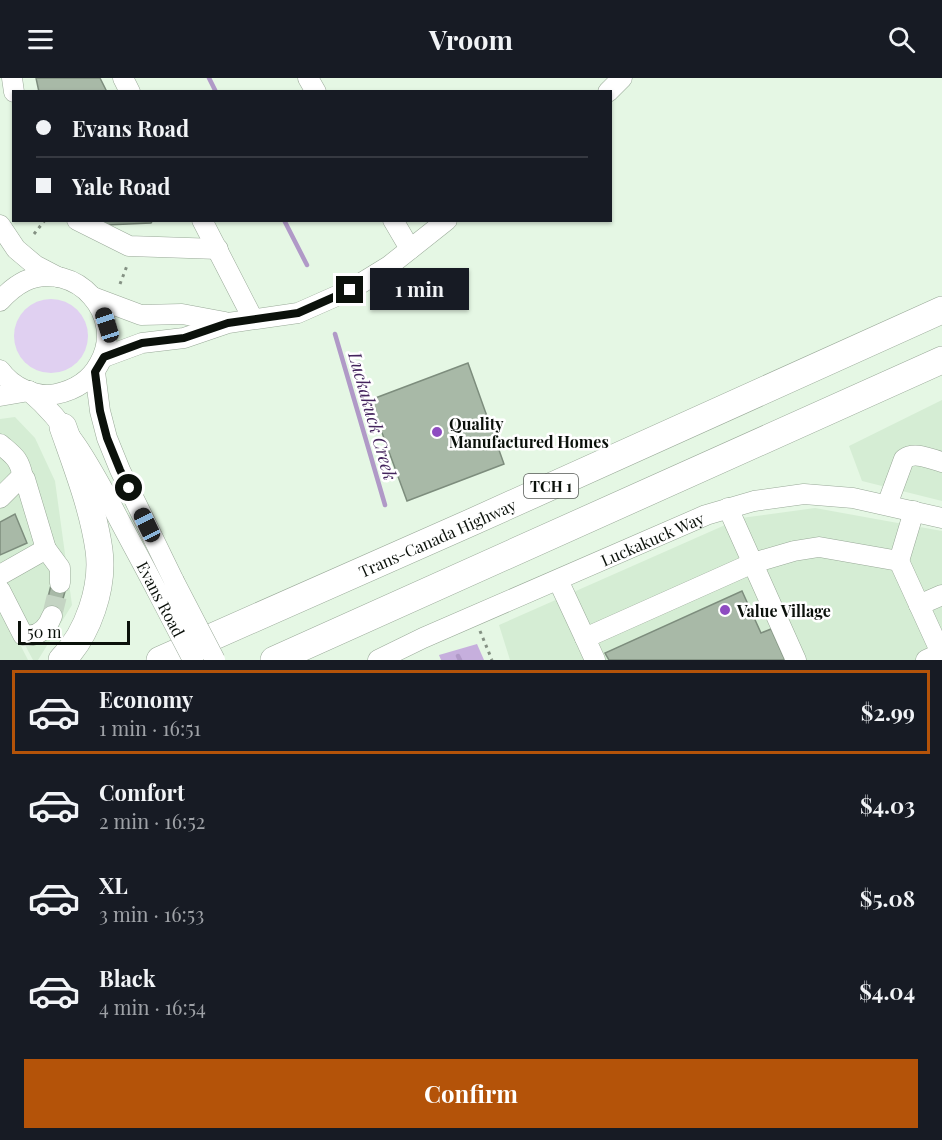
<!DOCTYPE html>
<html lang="en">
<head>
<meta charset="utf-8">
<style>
  :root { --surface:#171b24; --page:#20242c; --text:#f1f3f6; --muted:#9ea1a6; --line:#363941; --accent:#b45309 }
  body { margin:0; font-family:"Playfair Display",serif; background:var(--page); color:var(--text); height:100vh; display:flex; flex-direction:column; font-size:22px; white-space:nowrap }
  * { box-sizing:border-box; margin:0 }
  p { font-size:20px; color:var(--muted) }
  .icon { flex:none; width:33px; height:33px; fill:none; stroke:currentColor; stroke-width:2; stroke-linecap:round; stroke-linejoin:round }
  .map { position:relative; height:582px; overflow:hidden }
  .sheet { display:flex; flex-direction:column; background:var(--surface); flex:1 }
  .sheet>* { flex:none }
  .top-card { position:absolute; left:12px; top:12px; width:600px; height:132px; border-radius:0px; box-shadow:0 2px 4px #0004; display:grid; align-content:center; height:132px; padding:0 24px; background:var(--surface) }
  .scale { position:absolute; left:18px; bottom:15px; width:112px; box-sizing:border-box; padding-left:6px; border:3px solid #0b110b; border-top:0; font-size:16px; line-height:21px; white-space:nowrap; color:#0b110b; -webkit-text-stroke:4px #fff; paint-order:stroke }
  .end { position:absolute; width:27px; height:27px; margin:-14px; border:8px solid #0b110b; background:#fff; box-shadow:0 0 0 3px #fff }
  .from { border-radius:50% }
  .bubble { position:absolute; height:42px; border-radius:0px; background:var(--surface); box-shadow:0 2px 4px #0004; font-size:20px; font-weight:700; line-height:42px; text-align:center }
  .car { position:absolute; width:18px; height:36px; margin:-18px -9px; border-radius:8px; box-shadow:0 0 4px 2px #0007; background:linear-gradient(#222 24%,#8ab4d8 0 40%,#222 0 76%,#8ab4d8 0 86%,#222 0) }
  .top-card b { display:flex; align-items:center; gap:21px; height:57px; font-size:22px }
  .top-card b+b { border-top:2px solid var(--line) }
  .top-card i { width:15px; height:15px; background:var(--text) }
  ul { padding:10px 0 0; list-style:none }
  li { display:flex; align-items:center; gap:18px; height:84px; margin:0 12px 9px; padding:0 12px; border:3px solid transparent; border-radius:0px }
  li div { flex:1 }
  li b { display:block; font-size:22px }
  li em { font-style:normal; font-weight:700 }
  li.selected { border-color:var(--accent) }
  li>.icon { width:54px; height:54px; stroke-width:1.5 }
  .button { display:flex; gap:12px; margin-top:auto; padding:12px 24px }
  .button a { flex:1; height:69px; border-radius:0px; background:var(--accent); color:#fff; font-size:24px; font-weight:700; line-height:69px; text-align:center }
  header { display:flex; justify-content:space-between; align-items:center; height:78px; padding:0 24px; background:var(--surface); font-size:27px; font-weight:700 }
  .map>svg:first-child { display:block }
  .built { fill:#d5edd4 }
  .green { fill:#e0d0f1 }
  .forest { fill:#c6afdd }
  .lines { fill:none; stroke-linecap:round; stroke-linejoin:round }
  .stream { stroke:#b099c7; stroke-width:4.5 }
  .building { fill:#a8b9a7; stroke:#7d8d7d; stroke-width:1.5 }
  .minor-tunnel { stroke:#c4d4c3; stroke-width:20; stroke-dasharray:20 10; stroke-linecap:butt }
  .minor-casing { stroke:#99a998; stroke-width:21 }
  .highway-casing { stroke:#99a998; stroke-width:28 }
  .path { stroke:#849183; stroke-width:3; stroke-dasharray:3 4.5; stroke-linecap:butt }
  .minor { stroke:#fff; stroke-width:20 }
  .highway { stroke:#fff; stroke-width:27 }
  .minor-bridge-casing { stroke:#99a998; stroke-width:21; stroke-linecap:butt }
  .minor-bridge { stroke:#fff; stroke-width:20 }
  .route { stroke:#0b110b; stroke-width:8 }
  .poi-dot { fill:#8e4cc1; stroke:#fff; stroke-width:2 }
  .labels { text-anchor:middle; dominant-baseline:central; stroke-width:5; stroke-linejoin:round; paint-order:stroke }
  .shield { fill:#fff; stroke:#545854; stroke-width:1.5 }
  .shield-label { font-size:15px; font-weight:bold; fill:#0b110b }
  .poi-label { font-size:16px; font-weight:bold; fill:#0b110b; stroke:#fff; text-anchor:start }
  .street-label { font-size:16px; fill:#0b110b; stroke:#fff }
  .water-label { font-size:18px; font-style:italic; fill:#44245d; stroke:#fff }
</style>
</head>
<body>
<header><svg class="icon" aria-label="menu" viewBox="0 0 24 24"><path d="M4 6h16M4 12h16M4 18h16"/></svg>Vroom<svg class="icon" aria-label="search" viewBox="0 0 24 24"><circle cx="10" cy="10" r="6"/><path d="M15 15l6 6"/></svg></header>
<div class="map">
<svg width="942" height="582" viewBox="0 0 942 582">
  <rect width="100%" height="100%" fill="#e5f7e4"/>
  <path class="built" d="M942 322V423L862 403 849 368Z
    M15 339 35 360 55 403 72 527 38 582H33L0 520V341Z
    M815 430 942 453V582H510L499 547 741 440Z
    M0 527 28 582H0Z"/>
  <path class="green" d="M14 258a37 37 0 1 1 74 0a37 37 0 1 1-74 0Z"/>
  <path class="forest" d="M477 566 484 582H441L439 577Z"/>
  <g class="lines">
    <path class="stream" d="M209 0 216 14
      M284 142 307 187
      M335 256 385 427
      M458 578 460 582"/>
  </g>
  <path class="building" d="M36 0H100L107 14H39Z
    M101 142H153L151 145 106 147Z
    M468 285 504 386 407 423 370 322Z
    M15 436 27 465 0 477V444Z
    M52 503 67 506 58 539 44 536Z
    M742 513 761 555 771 551 785 582H609L605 575Z"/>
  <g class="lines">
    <path class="minor-tunnel" d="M52 538 60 505"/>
    <defs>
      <g id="minor">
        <path d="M12 0 14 14"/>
        <path d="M123 0 130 14"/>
        <path d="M308 0 316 14"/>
        <path d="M608 14 622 0"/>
        <path d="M77 142 129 168 218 171"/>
        <path d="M202 142 253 241"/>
        <path d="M393 142 410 171"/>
        <path d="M0 147 16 171 35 187 58 199"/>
        <path d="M93 219 141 237 182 236 225 244"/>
        <path d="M0 223C7 215 15 208 25 203 76 181 127 238 99 286 90 303 75 312 56 316 35 320 12 309 0 292"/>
        <path d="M104 279 142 265 184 260 228 245 298 235 350 212 389 188 447 142"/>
        <path d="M95 294 100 333 107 360 120 392 174 503"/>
        <path d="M29 313C67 345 91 389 114 432 128 459 143 486 157 513"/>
        <path d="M0 318 29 313"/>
        <path d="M0 366C14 378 19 380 23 399"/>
        <path d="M0 420 20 400 23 399 25 401 46 471 0 497"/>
        <path d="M887 427 904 381C915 373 930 381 942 384"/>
        <path d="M728 430 796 582"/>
        <path d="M46 471 60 490V505"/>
        <path d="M899 483 941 575 926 582"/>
        <path d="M558 502 585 560"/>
        <path d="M0 512 23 557C37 560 47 551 52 538"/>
        <path d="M919 527 942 517"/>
        <path id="s1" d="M378 582 423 560 706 437 754 423 804 416 853 420 942 440"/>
        <path d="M595 582 585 560 753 485 794 473 819 469 899 483 914 433"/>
      </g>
      <g id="highway">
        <path d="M62 582C88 556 104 509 99 472 93 430 77 389 63 349"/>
        <path id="s2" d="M160 582 472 444 942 232"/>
        <path d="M274 582 942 282"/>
      </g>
    </defs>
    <use href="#minor" class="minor-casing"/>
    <use href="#highway" class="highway-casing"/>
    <path class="path" d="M34 156 45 142
      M120 206 128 185
      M480 553 492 582"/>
    <use href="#minor" class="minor"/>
    <use href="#highway" class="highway"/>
    <defs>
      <path id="minor-bridge" d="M174 503 215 582
        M157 513 193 582"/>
    </defs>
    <use href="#minor-bridge" class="minor-bridge-casing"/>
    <use href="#minor-bridge" class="minor-bridge"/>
  </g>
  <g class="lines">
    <path class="route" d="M129 410 120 392 107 360 100 333 95 294 104 279 142 265 184 260 228 245 298 235 350 212"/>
  </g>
  <g class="poi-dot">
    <circle cx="437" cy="354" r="6"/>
    <circle cx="725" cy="532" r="6"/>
  </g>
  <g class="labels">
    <rect class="shield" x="524" y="396" width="54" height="24" rx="4.5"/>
    <g class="shield-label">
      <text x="551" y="408">TCH 1</text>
    </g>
    <g class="poi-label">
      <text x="449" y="345">Quality<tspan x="449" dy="18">Manufactured Homes</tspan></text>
      <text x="737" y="532">Value Village</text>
    </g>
    <g class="street-label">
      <text stroke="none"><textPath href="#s2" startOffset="303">Trans-Canada Highway</textPath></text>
      <text stroke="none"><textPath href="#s1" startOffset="300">Luckakuck Way</textPath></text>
      <text transform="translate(161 521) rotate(62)">Evans Road</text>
    </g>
    <g class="water-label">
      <text transform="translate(373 338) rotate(74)">Luckakuck Creek</text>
    </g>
  </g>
</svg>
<div class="scale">50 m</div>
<i class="end from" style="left:129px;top:410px"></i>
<i class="end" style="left:350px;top:212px"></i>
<div class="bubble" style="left:370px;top:190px;width:99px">1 min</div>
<i class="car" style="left:107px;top:247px;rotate:342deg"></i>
<i class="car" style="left:147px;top:447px;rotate:334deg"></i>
<div class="top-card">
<b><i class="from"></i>Evans Road</b>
<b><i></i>Yale Road</b>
</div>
</div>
<section class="sheet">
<ul>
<li class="selected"><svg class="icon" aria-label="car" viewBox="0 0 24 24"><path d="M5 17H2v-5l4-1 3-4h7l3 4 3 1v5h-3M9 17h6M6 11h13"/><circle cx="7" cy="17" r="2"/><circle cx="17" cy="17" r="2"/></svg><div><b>Economy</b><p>1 min · 16:51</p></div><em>$2.99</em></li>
<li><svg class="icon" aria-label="car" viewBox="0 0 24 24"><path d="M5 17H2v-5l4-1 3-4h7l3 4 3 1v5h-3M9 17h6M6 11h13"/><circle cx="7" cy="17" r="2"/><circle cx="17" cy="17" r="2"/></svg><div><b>Comfort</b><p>2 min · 16:52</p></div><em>$4.03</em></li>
<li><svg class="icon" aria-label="car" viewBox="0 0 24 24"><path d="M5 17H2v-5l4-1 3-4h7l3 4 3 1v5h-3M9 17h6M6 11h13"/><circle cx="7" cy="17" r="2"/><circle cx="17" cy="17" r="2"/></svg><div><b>XL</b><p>3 min · 16:53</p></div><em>$5.08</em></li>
<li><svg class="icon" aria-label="car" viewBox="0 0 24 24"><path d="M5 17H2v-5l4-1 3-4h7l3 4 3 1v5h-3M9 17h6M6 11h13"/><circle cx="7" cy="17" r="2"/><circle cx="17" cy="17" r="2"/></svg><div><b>Black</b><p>4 min · 16:54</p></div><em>$4.04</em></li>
</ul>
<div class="button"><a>Confirm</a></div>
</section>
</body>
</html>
